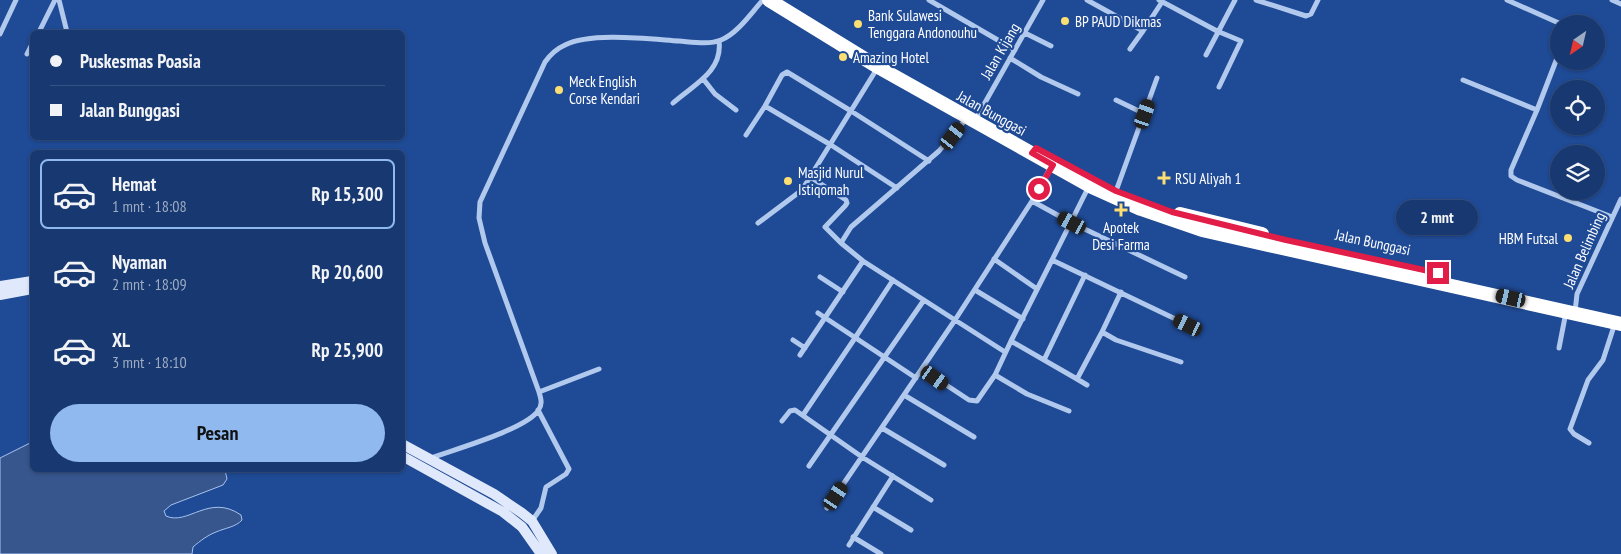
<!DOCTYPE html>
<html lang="id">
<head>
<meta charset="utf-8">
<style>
  :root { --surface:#173870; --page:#203f75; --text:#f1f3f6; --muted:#9eacc3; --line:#365283; --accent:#90b9f0 }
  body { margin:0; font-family:"PT Sans Narrow",sans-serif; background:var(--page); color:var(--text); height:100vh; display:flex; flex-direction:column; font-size:19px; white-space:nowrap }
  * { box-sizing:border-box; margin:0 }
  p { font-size:16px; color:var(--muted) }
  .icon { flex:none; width:28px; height:28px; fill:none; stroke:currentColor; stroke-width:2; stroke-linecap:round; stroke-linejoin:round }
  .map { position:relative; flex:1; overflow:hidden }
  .side { position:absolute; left:30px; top:150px; width:375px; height:322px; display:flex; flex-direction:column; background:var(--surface); border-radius:8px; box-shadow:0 1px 4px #0004,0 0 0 1px var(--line) }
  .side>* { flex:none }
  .top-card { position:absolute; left:30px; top:30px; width:375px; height:110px; border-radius:8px; box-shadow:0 1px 4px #0004,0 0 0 1px var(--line); display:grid; align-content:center; height:110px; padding:0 20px; background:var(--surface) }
  .needle { width:32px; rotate:214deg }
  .buttons { position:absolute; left:1550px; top:15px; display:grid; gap:10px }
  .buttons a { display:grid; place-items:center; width:55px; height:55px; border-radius:50%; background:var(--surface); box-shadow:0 1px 4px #0004,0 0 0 1px var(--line); font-size:25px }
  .end { position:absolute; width:22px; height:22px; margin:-11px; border:6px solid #e11d48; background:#fff; box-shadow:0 0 0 2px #fff }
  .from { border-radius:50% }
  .bubble { position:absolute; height:35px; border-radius:18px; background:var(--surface); box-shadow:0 1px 4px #0004,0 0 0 1px var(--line); font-size:16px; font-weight:600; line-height:35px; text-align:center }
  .car { position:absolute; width:15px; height:30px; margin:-15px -8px; border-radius:6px; box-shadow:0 0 4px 1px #0007; background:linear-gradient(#222 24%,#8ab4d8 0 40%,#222 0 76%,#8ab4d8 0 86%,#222 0) }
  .top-card b { display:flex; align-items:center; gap:18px; height:48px; font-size:19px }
  .top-card b+b { border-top:1px solid var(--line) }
  .top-card i { width:12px; height:12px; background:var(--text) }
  ul { padding:9px 0 0; list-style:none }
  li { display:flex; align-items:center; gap:15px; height:70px; margin:0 10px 8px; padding:0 10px; border:2px solid transparent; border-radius:8px }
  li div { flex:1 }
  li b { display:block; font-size:19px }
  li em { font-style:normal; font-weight:600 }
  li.on { border-color:var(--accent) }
  li>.icon { width:45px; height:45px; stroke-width:1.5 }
  .button { display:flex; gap:10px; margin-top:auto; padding:10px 20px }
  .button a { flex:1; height:58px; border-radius:30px; background:var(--accent); color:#111; font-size:20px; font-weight:600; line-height:58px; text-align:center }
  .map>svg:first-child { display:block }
  .water { fill:#37568d; stroke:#a6c3f0 }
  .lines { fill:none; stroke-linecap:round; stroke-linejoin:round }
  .street { stroke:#b2c9ee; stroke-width:5 }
  .secondary { stroke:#dfe9fb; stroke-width:10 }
  .highway { stroke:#fff; stroke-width:14 }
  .route { stroke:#e11d48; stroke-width:6 }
  .poi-dot { fill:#fcde72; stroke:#1f4a95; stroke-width:2 }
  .labels { text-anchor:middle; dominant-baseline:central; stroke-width:4.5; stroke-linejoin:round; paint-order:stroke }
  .poi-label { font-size:15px; fill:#fff; stroke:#1f4a95; text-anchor:start }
  .street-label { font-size:15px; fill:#fff; stroke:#1f4a95 }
</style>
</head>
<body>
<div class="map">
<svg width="1621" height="554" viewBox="0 0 1621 554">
  <rect width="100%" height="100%" fill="#1f4a95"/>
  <path class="water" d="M32 442V470H225L227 479 223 485 171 505 164 511 166 516C188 526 209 493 241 515L242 520C236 527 225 528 216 532 208 535 200 541 193 547L192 554H0V458Z"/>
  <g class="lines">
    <path class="street" d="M59 0 67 32
      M929 0 1015 50
      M1087 0 1143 31 1130 49
      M1159 0 1217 31 1241 41 1219 87
      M1256 0 1306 16 1311 14 1318 0
      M1507 0 1561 24
      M1612 0 1621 4
      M1143 31 1162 2
      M39 32 55 0
      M1025 33 1051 46
      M0 34 16 0
      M1559 53 1537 110 1511 170V176L1517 180 1612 217
      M27 54 32 44
      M1206 55 1235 0
      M1010 58 1041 77 1078 94
      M704 80 715 94 736 110
      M1463 80 1537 110
      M1116 100 1145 114
      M673 103C693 85 723 72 719 41
      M978 115 1043 0
      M966 119 939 151 851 227 841 243 863 261 955 320 1032 201 1052 165
      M746 135 765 106
      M810 177 846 200 847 203 845 206 825 227 841 243
      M1089 186 1052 260 1188 325
      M897 188 831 145 765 106 782 75 787 72 851 111 929 161
      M1116 191 1157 78
      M1032 201 1072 223 1185 277
      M758 223 802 190 878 67
      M994 259 1037 289
      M1052 260 1011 341 1077 379 1102 332
      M820 277 843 292
      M975 290 1023 319
      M1121 292 1102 332 1116 340 1181 362
      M1575 312 1577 294 1621 199
      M818 313 916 378
      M793 340 805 348
      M1559 348 1566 312
      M800 355 863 261
      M1044 360 1085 275
      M922 369 969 400 977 401 995 375 1011 341
      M995 375 1027 394 1069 411
      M1077 379 1087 385
      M539 392 599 369
      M904 395 974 437
      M803 415 855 338 893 280
      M782 421 790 411 795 410 862 457 931 500
      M882 428 944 465
      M1589 443 1574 434 1570 429 1588 380 1603 360 1615 323
      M431 458C455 449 524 430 538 411 543 404 541 399 539 392L485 243 479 218 480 202 545 62C550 55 556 49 565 45 591 32 649 39 679 41 692 42 709 45 721 40 738 33 751 13 763 0
      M809 466 924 300
      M873 507 911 530
      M827 508 955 320 1005 352
      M532 521 541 508 546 487 566 474 569 469 538 410
      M853 537 881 554
      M849 545 893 476"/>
    <path class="secondary" d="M0 286 32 281
      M0 295 32 289
      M402 444 494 494 522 513 532 521 552 554
      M402 456 503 512 522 527 541 554"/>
    <path class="highway" d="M769 0 878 67 1090 186 1141 209 1202 230 1621 324
      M1180 214 1262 234"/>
  </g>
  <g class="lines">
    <path class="route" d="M1039 189 1053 165 1032 153 1036 148 1116 191 1172 212 1286 240 1438 273"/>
  </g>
  <g class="poi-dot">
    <circle cx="1065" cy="21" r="5"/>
    <circle cx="858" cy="24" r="5"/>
    <circle cx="843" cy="57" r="5"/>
    <circle cx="559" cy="90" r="5"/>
    <path d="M1161.5 170.5h5v5h5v5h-5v5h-5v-5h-5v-5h5z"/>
    <circle cx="788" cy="181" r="5"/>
    <path d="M1118.5 202.5h5v5h5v5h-5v5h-5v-5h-5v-5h5z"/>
    <circle cx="1568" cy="238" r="5"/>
  </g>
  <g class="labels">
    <g class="poi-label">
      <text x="868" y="15">Bank Sulawesi<tspan x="868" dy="17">Tenggara Andonouhu</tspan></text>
      <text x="1075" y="21">BP PAUD Dikmas</text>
      <text x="853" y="57">Amazing Hotel</text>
      <text x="569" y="81">Meck English<tspan x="569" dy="17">Corse Kendari</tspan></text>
      <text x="798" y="172">Masjid Nurul<tspan x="798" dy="17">Istiqomah</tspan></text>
      <text x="1175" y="178">RSU Aliyah 1</text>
      <text x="1121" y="227" text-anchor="middle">Apotek<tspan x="1121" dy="17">Desi Farma</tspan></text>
      <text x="1558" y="238" text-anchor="end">HBM Futsal</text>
    </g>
    <g class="street-label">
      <text transform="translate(1000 51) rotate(-60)">Jalan Kijang</text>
      <text transform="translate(992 113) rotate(29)">Jalan Bunggasi</text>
      <text transform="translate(1373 242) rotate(12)">Jalan Bunggasi</text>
      <text transform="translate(1584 250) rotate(-66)">Jalan Belimbing</text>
    </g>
  </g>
</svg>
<div class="buttons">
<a><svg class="needle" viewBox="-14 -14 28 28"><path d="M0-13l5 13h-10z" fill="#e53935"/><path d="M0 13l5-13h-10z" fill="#9eacc3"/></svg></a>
<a><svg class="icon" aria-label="locate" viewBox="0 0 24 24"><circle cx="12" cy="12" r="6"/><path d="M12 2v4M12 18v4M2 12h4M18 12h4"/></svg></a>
<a><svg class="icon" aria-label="layers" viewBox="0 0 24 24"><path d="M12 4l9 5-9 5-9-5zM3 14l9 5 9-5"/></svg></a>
</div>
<i class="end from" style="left:1039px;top:189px"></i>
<i class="end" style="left:1438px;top:273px"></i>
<div class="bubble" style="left:1396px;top:200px;width:82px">2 mnt</div>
<i class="car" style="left:1145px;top:114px;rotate:19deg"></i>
<i class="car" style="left:953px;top:136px;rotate:37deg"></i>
<i class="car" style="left:1072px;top:223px;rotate:298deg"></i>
<i class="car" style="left:1511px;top:298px;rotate:283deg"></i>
<i class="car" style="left:1188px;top:325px;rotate:296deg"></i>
<i class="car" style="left:935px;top:378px;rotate:125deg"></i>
<i class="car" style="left:836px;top:496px;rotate:34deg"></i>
<div class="top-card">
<b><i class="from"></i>Puskesmas Poasia</b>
<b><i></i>Jalan Bunggasi</b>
</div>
<section class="side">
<ul>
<li class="on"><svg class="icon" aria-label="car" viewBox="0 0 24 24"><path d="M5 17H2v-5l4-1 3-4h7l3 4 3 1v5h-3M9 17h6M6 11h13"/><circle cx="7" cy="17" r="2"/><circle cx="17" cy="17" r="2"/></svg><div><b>Hemat</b><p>1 mnt · 18:08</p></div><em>Rp 15,300</em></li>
<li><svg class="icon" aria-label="car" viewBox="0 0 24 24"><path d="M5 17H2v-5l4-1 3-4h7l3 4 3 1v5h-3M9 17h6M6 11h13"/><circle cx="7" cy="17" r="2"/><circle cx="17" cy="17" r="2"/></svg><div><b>Nyaman</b><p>2 mnt · 18:09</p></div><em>Rp 20,600</em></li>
<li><svg class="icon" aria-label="car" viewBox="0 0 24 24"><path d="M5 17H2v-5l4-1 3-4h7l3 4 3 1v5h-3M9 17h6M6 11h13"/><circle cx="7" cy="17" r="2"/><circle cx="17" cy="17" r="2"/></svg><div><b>XL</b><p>3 mnt · 18:10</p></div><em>Rp 25,900</em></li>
</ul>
<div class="button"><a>Pesan</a></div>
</section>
</div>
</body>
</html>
